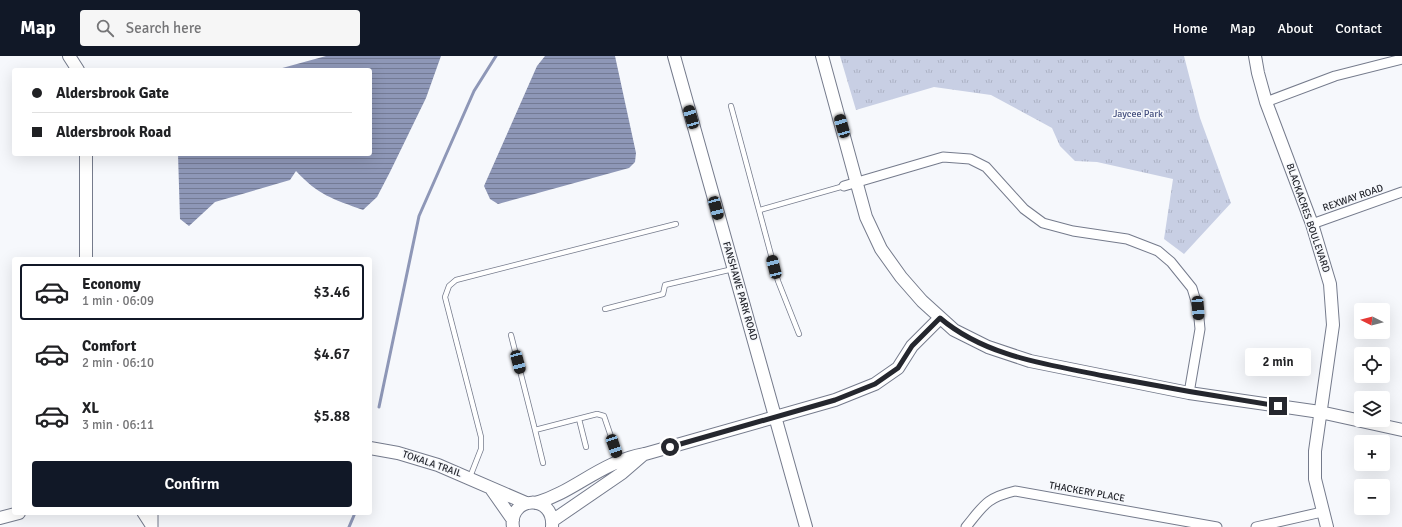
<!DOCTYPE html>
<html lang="en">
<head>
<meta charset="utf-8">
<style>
  :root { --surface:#fff; --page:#f6f6f6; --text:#202124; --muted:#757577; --line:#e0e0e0; --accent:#111827 }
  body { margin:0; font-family:Signika,sans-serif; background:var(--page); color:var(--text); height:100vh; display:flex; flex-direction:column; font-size:15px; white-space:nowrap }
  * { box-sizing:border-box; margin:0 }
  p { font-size:13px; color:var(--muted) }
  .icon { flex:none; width:22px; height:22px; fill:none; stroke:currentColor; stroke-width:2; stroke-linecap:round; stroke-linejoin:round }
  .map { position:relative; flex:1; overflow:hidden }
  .drawer { position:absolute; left:12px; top:201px; width:360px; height:258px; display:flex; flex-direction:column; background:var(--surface); border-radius:4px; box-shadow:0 4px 16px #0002 }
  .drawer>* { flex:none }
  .guide { position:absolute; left:12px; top:12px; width:360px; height:88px; border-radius:4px; box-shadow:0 4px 16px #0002; display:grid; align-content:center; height:88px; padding:0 20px; background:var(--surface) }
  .needle { width:26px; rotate:276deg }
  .tools { position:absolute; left:1354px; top:247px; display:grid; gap:8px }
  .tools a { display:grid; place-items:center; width:36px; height:36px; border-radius:4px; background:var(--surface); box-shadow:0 4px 16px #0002; font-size:20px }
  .end { position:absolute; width:18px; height:18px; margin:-9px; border:5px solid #25272e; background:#fff; box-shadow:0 0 0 2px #fff }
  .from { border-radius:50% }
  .bubble { position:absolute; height:28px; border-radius:4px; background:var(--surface); box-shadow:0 4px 16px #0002; font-size:13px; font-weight:600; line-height:28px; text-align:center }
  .car { position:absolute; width:12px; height:24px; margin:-12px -6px; border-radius:5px; box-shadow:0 0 3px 1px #0007; background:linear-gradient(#222 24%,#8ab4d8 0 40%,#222 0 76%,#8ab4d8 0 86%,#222 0) }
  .guide b { display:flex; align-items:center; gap:14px; height:38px; font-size:15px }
  .guide b+b { border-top:1px solid var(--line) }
  .guide i { width:10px; height:10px; background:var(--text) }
  ul { padding:7px 0 0; list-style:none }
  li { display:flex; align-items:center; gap:12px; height:56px; margin:0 8px 6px; padding:0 12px; border:2px solid transparent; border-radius:4px }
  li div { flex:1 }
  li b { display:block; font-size:15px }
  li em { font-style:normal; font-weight:600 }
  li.active { border-color:var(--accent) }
  li>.icon { width:36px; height:36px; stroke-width:1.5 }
  .primary-button { display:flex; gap:8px; margin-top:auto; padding:8px 20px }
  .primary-button a { flex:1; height:46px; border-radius:4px; background:var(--accent); color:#fff; font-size:16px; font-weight:600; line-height:46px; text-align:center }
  header { display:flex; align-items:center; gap:24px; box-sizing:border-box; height:56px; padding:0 20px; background:var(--accent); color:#fff }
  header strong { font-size:19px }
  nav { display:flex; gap:22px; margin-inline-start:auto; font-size:14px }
  .search { width:280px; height:36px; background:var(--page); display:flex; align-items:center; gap:10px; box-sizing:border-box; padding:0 14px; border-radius:4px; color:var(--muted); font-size:15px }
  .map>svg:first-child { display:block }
  .park { fill:url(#park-tufts) }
  .water { fill:url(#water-rules) }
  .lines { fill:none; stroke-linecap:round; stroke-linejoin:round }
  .stream { stroke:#8e97b7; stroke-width:3 }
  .lane-casing { stroke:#757b8c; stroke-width:6 }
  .street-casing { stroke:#757b8c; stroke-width:11 }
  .secondary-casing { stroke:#757b8c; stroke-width:14 }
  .lane { stroke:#fff; stroke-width:4.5 }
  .street { stroke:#fff; stroke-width:9 }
  .secondary { stroke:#fff; stroke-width:12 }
  .route { stroke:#25272e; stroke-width:5 }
  .labels { text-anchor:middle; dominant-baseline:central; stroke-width:3; stroke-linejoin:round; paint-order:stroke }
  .park-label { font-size:10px; fill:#444f7e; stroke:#f6f8fc }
  .street-label { font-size:10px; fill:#25272e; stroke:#f6f8fc }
</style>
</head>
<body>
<header>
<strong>Map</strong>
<div class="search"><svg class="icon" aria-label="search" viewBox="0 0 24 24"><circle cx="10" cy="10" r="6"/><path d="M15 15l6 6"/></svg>Search here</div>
<nav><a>Home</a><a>Map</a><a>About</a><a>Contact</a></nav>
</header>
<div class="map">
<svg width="1402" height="471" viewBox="0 0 1402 471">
  <defs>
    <pattern id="park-tufts" width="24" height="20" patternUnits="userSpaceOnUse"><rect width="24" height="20" fill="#c8cfe4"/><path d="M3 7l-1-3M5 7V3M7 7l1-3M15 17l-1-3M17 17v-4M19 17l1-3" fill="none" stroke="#acb2c4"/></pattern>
    <pattern id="water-rules" width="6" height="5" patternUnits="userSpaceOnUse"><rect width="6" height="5" fill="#8e97b7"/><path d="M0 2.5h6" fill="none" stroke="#747b95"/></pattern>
  </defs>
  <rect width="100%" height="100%" fill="#f6f8fc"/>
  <path class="park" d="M840 0H1184L1200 62 1231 147 1184 198 1164 183 1173 123 1097 106 1075 105 1060 90 1052 72 991 39 934 31 856 54Z"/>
  <path class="water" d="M326 0H441L426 42 390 116 377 141 363 154C333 143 318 139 296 115L290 124 215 146 189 170 180 163 178 98H370V14H275Z
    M545 0H615L636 97 635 106 629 112 498 148 490 143 484 130 537 10Z"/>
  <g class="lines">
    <path class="stream" d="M379 351 419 160 474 35 496 0
      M349 471 355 457"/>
    <defs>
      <path id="lane" d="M731 50 778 225 799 278
        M760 154 844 130
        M605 253 663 238 665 229 733 213
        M511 279 535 374 597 358 604 360 619 404
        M579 363 586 391
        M535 374 543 407
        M470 421 481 393V381L445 241 449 230 456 224 676 168"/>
      <path id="street" d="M1266 46 1335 20 1402 3
        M844 130 943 101 970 103 986 111 1024 153 1043 167 1073 175 1127 183 1158 195 1171 206 1192 232 1198 252 1200 273 1189 337
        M1312 168 1402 136
        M142 457 151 471
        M153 471V457
        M966 471C984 449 986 442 1015 435L1217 471
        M1256 471 1322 456"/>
      <path id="secondary" d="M69 0 78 14
        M674 0 806 471
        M822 0 866 161 881 193 901 221 922 245 954 274 988 291 1030 305 1189 337 1320 356 1402 374
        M1255 0 1258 17 1266 46 1312 168 1330 228 1333 269 1315 395V423L1327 471
        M86 98V203
        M370 392 398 397 438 409 526 447
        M492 434 513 464
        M536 447C576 435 600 406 645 398L835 344 875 328 898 312 912 290 940 262
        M0 462 19 457
        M552 465 622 417 644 398
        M513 471C508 440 555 437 552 471"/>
    </defs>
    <use href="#lane" class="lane-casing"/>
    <use href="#street" class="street-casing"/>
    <use href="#secondary" class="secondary-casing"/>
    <use href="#lane" class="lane"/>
    <use href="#street" class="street"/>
    <use href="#secondary" class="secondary"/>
  </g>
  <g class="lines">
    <path class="route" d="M670 391 835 344 875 328 898 312 912 290 940 262C986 301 1047 308 1104 320 1162 331 1220 341 1278 350"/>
  </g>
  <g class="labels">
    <g class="park-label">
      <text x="1138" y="58">Jaycee Park</text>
    </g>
    <g class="street-label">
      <text transform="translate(1353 142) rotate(-19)">REXWAY ROAD</text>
      <text transform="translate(1308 162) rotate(71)">BLACKACRES BOULEVARD</text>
      <text transform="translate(740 235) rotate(74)">FANSHAWE PARK ROAD</text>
      <text transform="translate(432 408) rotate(19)">TOKALA TRAIL</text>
      <text transform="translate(1087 436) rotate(10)">THACKERY PLACE</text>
    </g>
  </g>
</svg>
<div class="tools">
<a><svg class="needle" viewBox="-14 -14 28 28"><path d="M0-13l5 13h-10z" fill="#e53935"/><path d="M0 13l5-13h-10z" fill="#757577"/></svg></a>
<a><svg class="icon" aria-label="locate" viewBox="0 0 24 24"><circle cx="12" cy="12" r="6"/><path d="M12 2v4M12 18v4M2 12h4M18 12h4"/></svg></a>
<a><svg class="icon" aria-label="layers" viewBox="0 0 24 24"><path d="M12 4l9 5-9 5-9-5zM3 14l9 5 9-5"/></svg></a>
<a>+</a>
<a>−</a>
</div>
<i class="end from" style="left:670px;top:391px"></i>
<i class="end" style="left:1278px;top:350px"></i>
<div class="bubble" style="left:1245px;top:292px;width:66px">2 min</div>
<i class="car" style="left:691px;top:61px;rotate:344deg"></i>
<i class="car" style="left:842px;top:70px;rotate:344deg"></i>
<i class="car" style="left:716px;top:152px;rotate:165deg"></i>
<i class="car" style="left:774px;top:211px;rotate:346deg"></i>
<i class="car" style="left:1198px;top:252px;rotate:176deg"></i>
<i class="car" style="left:518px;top:306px;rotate:165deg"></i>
<i class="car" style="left:614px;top:390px;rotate:161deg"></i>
<div class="guide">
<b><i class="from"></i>Aldersbrook Gate</b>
<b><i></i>Aldersbrook Road</b>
</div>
<section class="drawer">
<ul>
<li class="active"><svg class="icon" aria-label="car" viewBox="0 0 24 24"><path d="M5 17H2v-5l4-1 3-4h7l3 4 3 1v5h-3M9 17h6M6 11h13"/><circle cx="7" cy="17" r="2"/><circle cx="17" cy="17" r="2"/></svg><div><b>Economy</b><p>1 min · 06:09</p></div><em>$3.46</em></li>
<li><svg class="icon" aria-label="car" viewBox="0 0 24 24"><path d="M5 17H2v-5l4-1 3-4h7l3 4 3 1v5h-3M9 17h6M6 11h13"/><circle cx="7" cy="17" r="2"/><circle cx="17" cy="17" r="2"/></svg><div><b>Comfort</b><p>2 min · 06:10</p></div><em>$4.67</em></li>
<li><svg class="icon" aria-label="car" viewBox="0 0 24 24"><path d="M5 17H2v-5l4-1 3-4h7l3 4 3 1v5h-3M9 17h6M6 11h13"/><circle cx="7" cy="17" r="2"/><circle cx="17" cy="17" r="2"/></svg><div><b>XL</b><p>3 min · 06:11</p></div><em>$5.88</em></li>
</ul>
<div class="primary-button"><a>Confirm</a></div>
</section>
</div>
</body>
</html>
